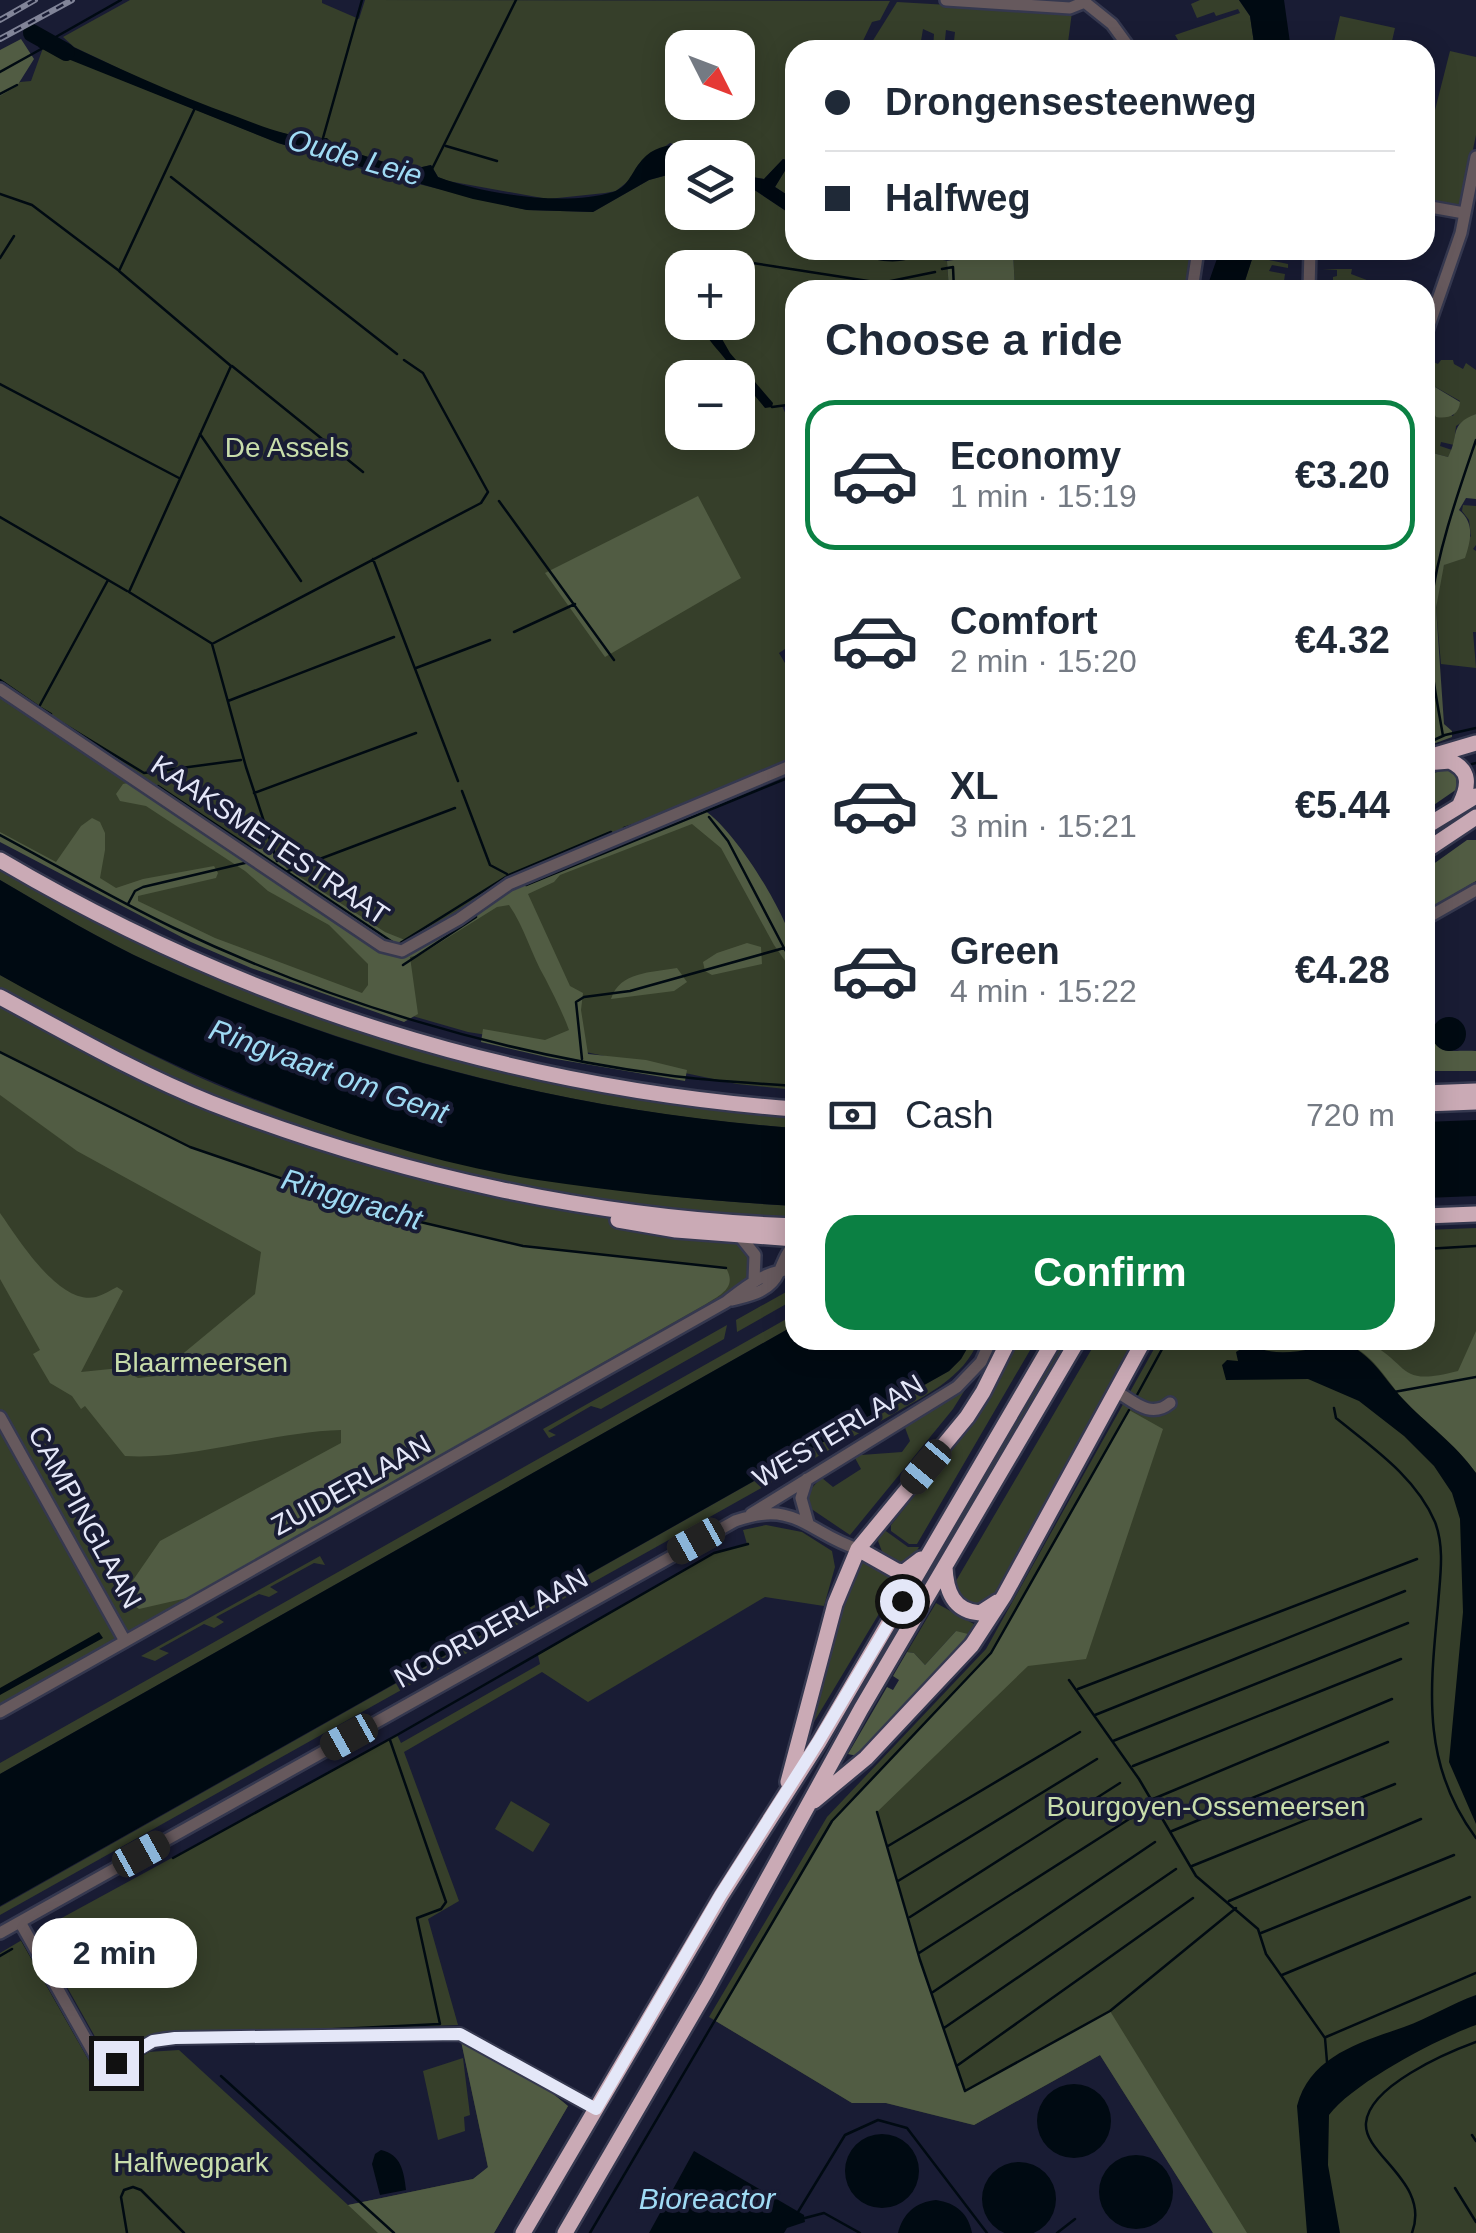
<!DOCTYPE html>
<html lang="en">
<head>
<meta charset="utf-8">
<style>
  :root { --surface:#fff; --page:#f6f6f7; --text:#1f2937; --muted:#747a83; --line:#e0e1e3; --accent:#0b8043 }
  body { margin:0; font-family:Arial,sans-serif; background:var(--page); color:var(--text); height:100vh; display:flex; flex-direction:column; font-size:38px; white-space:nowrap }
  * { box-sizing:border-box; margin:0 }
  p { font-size:32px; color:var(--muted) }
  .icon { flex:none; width:55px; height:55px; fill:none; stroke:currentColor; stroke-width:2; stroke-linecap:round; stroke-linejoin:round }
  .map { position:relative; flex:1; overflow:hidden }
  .sheet { position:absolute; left:785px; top:280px; width:650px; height:1070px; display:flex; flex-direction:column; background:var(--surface); border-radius:30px; box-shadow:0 5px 25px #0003 }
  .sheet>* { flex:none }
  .top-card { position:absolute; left:785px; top:40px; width:650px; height:220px; border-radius:30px; box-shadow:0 5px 25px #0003; display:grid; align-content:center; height:220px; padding:0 40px; background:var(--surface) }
  .needle { width:65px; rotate:132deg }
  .tools { position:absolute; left:665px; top:30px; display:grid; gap:20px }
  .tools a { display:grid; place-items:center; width:90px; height:90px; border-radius:20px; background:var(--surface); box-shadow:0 5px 25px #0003; font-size:50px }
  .end { position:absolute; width:45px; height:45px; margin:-22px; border:12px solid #e4e7f8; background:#111; box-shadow:0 0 0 5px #111 }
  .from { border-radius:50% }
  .bubble { position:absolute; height:70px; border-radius:30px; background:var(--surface); box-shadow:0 5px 25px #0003; font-size:32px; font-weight:700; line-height:70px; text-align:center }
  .car { position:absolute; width:30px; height:60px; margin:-30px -15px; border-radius:12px; box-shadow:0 0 8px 2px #0007; background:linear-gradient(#222 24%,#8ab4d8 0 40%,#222 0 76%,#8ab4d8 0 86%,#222 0) }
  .top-card b { display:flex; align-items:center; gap:35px; height:95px; font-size:38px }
  .top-card b+b { border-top:2px solid var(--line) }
  .top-card i { width:25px; height:25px; background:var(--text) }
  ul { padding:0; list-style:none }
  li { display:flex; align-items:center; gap:30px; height:150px; margin:0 20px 15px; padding:0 20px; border:5px solid transparent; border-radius:30px }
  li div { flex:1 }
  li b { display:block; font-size:38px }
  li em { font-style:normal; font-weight:700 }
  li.active { border-color:var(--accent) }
  li>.icon { width:90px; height:90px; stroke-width:1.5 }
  h2 { padding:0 40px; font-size:45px; line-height:120px }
  .pay { display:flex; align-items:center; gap:25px; height:110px; padding:0 40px; font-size:38px }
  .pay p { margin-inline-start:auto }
  .action { display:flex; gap:20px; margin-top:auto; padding:20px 40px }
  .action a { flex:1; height:115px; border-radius:30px; background:var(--accent); color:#fff; font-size:40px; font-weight:700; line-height:115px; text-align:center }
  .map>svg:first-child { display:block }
  .green { fill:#363f2a; fill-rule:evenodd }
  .forest { fill:#515c43 }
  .water { fill:#000a12 }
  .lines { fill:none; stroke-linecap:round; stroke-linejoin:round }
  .stream { stroke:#000a12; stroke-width:2.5 }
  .river { stroke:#000a12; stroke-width:18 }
  .minor-casing { stroke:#35384f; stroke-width:16 }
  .highway-casing { stroke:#35384f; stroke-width:20 }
  .minor { stroke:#66595d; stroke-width:11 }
  .highway { stroke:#caaab5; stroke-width:15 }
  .rail-casing { stroke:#818498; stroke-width:6 }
  .rail { stroke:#191c34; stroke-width:2.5; stroke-dasharray:8; stroke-linecap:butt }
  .route { stroke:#e4e7f8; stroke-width:12 }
  .labels { text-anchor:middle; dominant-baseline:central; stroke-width:8; stroke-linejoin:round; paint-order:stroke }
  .park-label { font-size:28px; fill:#c8ddab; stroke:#191c34 }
  .street-label { font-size:28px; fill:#e4e7f8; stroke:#191c34 }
  .water-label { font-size:30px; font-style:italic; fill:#9fdbf4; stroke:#191c34 }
</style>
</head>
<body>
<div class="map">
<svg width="1476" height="2233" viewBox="0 0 1476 2233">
  <rect width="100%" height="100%" fill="#191c34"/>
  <path class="green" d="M130 0H322V3L359 19 365 0 890 1 880 20 872 22 860 47 864 50H795V200L775 187 790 162 783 159 764 179 752 177 738 167V158L721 157 670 143 638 165 632 178 616 191 605 193 548 199 448 181 438 177 431 165 409 170 362 155 341 152 326 138C263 142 134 75 74 47L63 37ZM682 48H738V102H682Z
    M1200 0H1239L1250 16 1255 50H1184L1175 35 1240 13 1238 9 1216 16 1214 12 1197 18 1191 4Z
    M897 2 1072 12 1067 50H953L955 32 946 30 944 50H933L934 34 923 29 920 47 916 50H885V46L881 45 880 50H867Z
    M1340 16 1395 28 1390 50H1332Z
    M43 48 278 143 381 175 527 210 593 212 649 180 682 171V212H738V179L795 217V250H847L864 258 904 260 922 255 947 261 949 290H795V405L782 406 795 434V650L791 645 779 653 795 680V758L705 803 622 838 698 816 724 844 795 964V1090L737 1084 562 1047 468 1032 409 1015 171 925 0 833V96L20 82 31 81ZM682 268H738V322H682ZM682 378H738V432H682Z
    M1450 51 1476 57V135L1462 202 1455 206 1425 201V117L1433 118Z
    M1195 250 1188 290H1015L1013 251Z
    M1255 250H1270L1271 254 1289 252V259L1269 260 1288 264V268L1272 265 1269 271 1285 274 1284 281 1276 280 1275 285 1288 290H1242Z
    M1322 269H1352L1351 274 1393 290H1333V277L1337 276V270Z
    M1426 359 1438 364 1441 360H1453L1454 364 1463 369 1466 363 1476 370V414L1456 426 1454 445 1441 442 1440 446 1452 450 1448 457 1425 451V423L1430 417 1426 414 1432 410 1453 416 1460 401 1425 381Z
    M1463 505 1476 506V545L1473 549 1476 551V632H1473L1476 668 1441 664 1436 609 1439 579 1444 565 1471 536 1469 520 1462 511Z
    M0 870C253 1012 504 1099 795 1116V1128C572 1112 356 1056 153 964 100 940 50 909 0 880Z
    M0 975C72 1013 143 1053 217 1085 402 1162 596 1195 795 1206V1220L735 1240 751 1257 749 1278 730 1292 0 1704Z
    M1476 1228V2233H1213L1100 2055 974 2125 886 2103H852L709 2017 827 1817 986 1649 1159 1340H1425V1230Z
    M795 1287V1299L737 1332 736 1320Z
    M795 1314V1325L0 1774V1763Z
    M727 1325 724 1339 601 1409 591 1406 548 1431 556 1435 549 1438 543 1429Z
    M972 1340H978C966 1378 920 1398 888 1417L0 1915V1907L949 1371 961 1359Z
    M1017 1340H1036L917 1544H909L891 1531V1525L979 1414Z
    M1060 1340H1072L923 1593 917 1583Z
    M1097 1340H1137L999 1592 979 1607 964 1602 953 1586Z
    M973 1377 953 1409 850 1535 810 1508C806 1494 811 1487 822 1478L833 1487 861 1469 855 1458 861 1455 902 1452 910 1441 904 1425Z
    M766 1525 802 1532 832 1551 835 1567 824 1606 765 1597 588 1702 542 1672 404 1752 459 1901 428 1919 458 2025 155 2035 116 2058H107L36 1932 397 1735 401 1743 540 1664 538 1655 714 1553 747 1544 743 1530Z
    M883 1529 908 1547H919L911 1561 899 1564 883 1554 878 1541Z
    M320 1556 325 1565 314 1563 270 1587 278 1592 269 1597 259 1594 216 1617 224 1622 214 1628 204 1624 159 1649 169 1653 155 1661 141 1656Z
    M864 1556 891 1574 895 1587 805 1737 838 1619Z
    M936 1603 983 1629 972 1645 956 1631 925 1665 914 1653 907 1652Z
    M511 1801 550 1824 533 1852 495 1829Z
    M22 1940 104 2082 147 2052 179 2050 348 2205 473 2179 488 2168 461 2041 547 2089 568 2106 494 2233H0V1953Z
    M463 2058 470 2115 464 2117 465 2131 438 2140 423 2071Z"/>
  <path class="forest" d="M21 39 34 59 17 86 0 96V50Z
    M1013 251 1015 290H949L947 261Z
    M1425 381 1460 402C1459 416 1447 419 1436 417L1432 410 1425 407Z
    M1476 414V499L1466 498 1459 510C1475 523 1471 540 1465 558L1444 565 1436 608 1444 724 1452 731V737L1425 747V482H1428L1431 470 1425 458 1429 452 1448 457C1460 434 1448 425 1476 414Z
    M698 496 741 578 605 657 545 573Z
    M1446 769 1456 776 1457 789 1425 811V776Z
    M133 782 238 852 248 845 284 857 286 868 385 932 420 946 509 888 704 810C736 831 786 913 795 950 796 958 795 967 795 975L774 945 721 848 692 824 560 875 554 882 528 894 570 986 583 993 581 1010 588 1054 646 1060 687 1070 685 1081 550 1058 481 1042 483 1029 545 1040 569 1030C562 1011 554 996 545 978 531 954 525 928 509 905L497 907 420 955 410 957 418 1014 404 1022 251 968 191 942 0 842V832L56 862 81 826 92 818 100 822 105 833V850L100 878 116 888 143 879 214 866 218 873 216 878 138 896V901L215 938 362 993 368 985V964L329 925 268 891 245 871 146 806 120 801 116 794 123 784Z
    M1467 840H1476V881L1425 911V870Z
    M747 943 761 947 762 964 712 975 705 971 703 962 717 953Z
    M677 968 687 982 674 991 611 999C620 971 651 973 677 968Z
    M1425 1031C1443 1056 1447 1050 1476 1051V1071H1425Z
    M0 1052 190 1147 350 1202 416 1221 523 1246 726 1268C737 1287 722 1294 706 1304L208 1587 187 1598 139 1609 127 1600 129 1586 160 1541 341 1443V1430C269 1432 196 1460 125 1456L85 1406 81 1409 72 1396 50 1383 33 1354 40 1350 0 1279V1213C18 1238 59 1306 96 1297 103 1295 111 1290 117 1287L123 1291 81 1372 120 1368 138 1378 156 1376 255 1294 261 1252 77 1151 0 1095Z
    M1476 1331V1473C1455 1443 1427 1425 1403 1399 1388 1382 1375 1358 1354 1347 1346 1343 1339 1344 1330 1345L1329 1340C1340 1340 1358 1337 1368 1342 1412 1366 1397 1387 1458 1371Z
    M1129 1410 1163 1429 1086 1659 1028 1666 877 1812 920 1960 965 2091 1110 2011 1247 2233H1213L1100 2055 974 2125 886 2103H852L714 2020 832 1821 991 1653Z
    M956 1631 968 1634 972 1645 866 1758 848 1754 887 1687 893 1690 899 1680 893 1676 907 1652 914 1653 925 1665Z
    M461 2041 547 2089 568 2106 494 2233H378L348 2205 473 2179 488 2167Z"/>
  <path class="water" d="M1239 0H1284L1291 50H1255L1250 16Z
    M54 38C114 66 173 94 235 116 264 127 295 140 327 138L341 152 362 155 409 170 431 165 438 177C484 194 565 207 613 192 627 187 630 176 638 165 659 135 692 145 721 157L682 158V171L649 180 593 212 527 210 473 199 278 143 38 47Z
    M783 159 791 161 775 187 795 200V217L738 179V167L752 177 764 179Z
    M847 250H926C903 269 872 261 847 250Z
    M1220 250H1255L1242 290H1206Z
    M701 323H713L730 353 773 403 772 407 765 408 750 390 738 388C737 361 708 348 701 323Z
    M0 880C50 909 100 940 153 964 356 1057 573 1112 795 1128V1206C709 1201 623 1193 538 1180 350 1150 165 1068 0 975Z
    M1432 1034a17 17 0 1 1 34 0a17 17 0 1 1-34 0Z
    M1476 1120V1196L1425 1198V1122Z
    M795 1325V1340H972L961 1359 949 1371 0 1906V1774Z
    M1344 1343C1371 1353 1384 1378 1402 1398 1426 1424 1455 1443 1476 1473V1824L1449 1762 1463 1612 1460 1519 1452 1493 1434 1466 1404 1436 1359 1401 1308 1379 1226 1380 1222 1365 1227 1360 1238 1361 1236 1352 1249 1344C1280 1361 1312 1347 1344 1343Z
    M99 1632 103 1638 0 1695V1688Z
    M1476 1995V2025C1437 2039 1353 2083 1329 2115L1328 2165 1340 2233H1307L1297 2106C1310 2056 1361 2042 1404 2027 1429 2018 1451 2004 1476 1995Z
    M1037 2121a37 37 0 1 1 74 0a37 37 0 1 1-74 0Z
    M845 2171a37 37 0 1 1 74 0a37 37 0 1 1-74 0Z
    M381 2150C401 2154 404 2172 406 2190L380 2195 372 2164 375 2154Z
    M694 2151 804 2215 805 2222 787 2228 784 2233H649Z
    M1099 2192a37 37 0 1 1 74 0a37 37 0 1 1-74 0Z
    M982 2199a37 37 0 1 1 74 0a37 37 0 1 1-74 0Z
    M936 2200C956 2203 968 2213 972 2233H898C903 2213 916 2202 936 2200Z"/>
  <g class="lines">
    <path class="stream" d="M54 38 121 0
      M0 72 43 48
      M0 94 17 85
      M195 108 119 271 231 366 129 592 211 643
      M323 138 362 0
      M446 146 497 161
      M432 169 516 0
      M171 177 397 354
      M0 194 32 205 118 270
      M701 255 881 283 935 272
      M0 258 14 236
      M942 269 953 267 954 290
      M232 366 363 472
      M0 384 179 478
      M772 407 795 404
      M200 434 301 581
      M499 501 614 660
      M0 517 127 591
      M373 559 458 781
      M514 632 575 604
      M416 668 490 640
      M0 680 39 707 108 580
      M228 701 394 637
      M9 702 48 728
      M39 707 51 714
      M62 723 144 773 241 760
      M1443 736C1436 694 1425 647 1431 604 1438 549 1458 493 1476 440
      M1425 744 1445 735 1476 728
      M1472 764 1476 763
      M158 786 397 945 509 875 611 832
      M462 791 490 865 507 874
      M254 793 416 733
      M709 817 728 841 784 948
      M624 828 637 824
      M0 835C58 866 115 900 174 928 328 1001 497 1053 666 1075 709 1081 752 1083 795 1086
      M277 861 246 767 212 644 481 503 488 492 423 373 404 360
      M288 871 455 808
      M526 885 795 775
      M128 904 135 891 143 887 249 862
      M403 965 476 917
      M0 1052 190 1147 350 1202 416 1221 523 1246 726 1268
      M582 1059 576 1002 584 997 630 991 784 948 795 965
      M1425 1249 1476 1246
      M1394 1392 1476 1377
      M1137 1395 1167 1340
      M1334 1408 1336 1418C1373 1448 1416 1477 1435 1522 1445 1548 1440 1577 1438 1605 1430 1691 1421 1764 1476 1838
      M1069 1680 1139 1779 1196 1876 1258 1929 1266 1954 1325 2038 1327 2062
      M1078 1689 1417 1559
      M1095 1715 1405 1591
      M1113 1741 1408 1623
      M1133 1766 1401 1659
      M1153 1799 1392 1699
      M877 1812 920 1960 965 2091 1110 2011 1236 1908
      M1172 1831 1388 1742
      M888 1846 1080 1732
      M173 1858 397 1735 714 1553 748 1544
      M1192 1866 1395 1784
      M898 1881 1097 1759
      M1229 1901 1421 1819
      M910 1917 1120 1783
      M1261 1933 1454 1855
      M22 1940 90 2060C114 2078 136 2058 158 2045
      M919 1953 1137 1814
      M0 1956 12 1949
      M1282 1975 1470 1897
      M933 1992 1155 1842
      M944 2028 1176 1869
      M317 2030 440 2024 417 1918 441 1909 446 1902 390 1740
      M1326 2037 1476 1973
      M958 2065 1193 1898
      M221 2076 394 2233
      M1472 2135 1476 2141
      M1455 2188 1476 2222
      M798 2212 845 2135 878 2120 907 2128 987 2233
      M805 2218 824 2213 860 2233
      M127 2233 121 2197 124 2190 133 2187 141 2190 184 2233
      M590 2233 832 1821 991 1653 1129 1410
      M1057 2233 1075 2219
      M1412 2233C1431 2182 1363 2155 1366 2123 1369 2086 1446 2053 1476 2042"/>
    <path class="river" d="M32 33 66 52"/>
    <defs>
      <path id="minor" d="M946 0 1070 8 1085 2
        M1082 0 1112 24 1131 50
        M1425 206 1464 213
        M1192 290 1198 250
        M1309 290 1310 250
        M1425 337 1461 233 1476 157
        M0 689 382 946 402 951 459 919 509 884 795 764
        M1425 919 1476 890
        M739 1235 755 1255 754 1280
        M732 1300C751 1295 770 1292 779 1272 784 1261 786 1253 795 1244
        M1116 1391C1134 1402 1151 1419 1170 1403
        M0 1417 125 1641
        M807 1479 801 1498 808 1523
        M751 1514 957 1387 981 1362 991 1340
        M0 1712 726 1302C748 1285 766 1270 795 1269
        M20 1922 96 2057C118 2068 129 2052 150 2043 157 2039 166 2039 175 2038L460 2034 596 2109
        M0 1933 735 1521C796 1499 808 1533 858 1549"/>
      <path id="highway" d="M1432 756 1476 743
        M1425 763 1450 761C1471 770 1469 786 1460 804
        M1425 827 1476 796
        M1425 851 1476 817
        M0 860C244 1004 513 1088 795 1109
        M0 997C69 1034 138 1074 211 1103 396 1175 596 1219 795 1226
        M1425 1093 1476 1091
        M1425 1104 1476 1102
        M1425 1216 1476 1214
        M618 1220 676 1230 795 1239
        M858 1549 897 1571 904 1572 921 1559
        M945 1567C946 1591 953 1611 980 1613L997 1602
        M788 1782 835 1604 858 1549 967 1417 983 1392 1009 1340
        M814 1801 866 1758 972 1645 1004 1596 1144 1340
        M523 2233 721 1896 819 1742 1054 1340
        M565 2233 707 1989 861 1709 1078 1340"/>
    </defs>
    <use href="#minor" class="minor-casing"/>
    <use href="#highway" class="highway-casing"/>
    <use href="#minor" class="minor"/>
    <use href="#highway" class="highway"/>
    <defs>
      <path id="rail" d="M0 20 35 0
        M0 39 72 0"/>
    </defs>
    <use href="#rail" class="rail-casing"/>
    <use href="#rail" class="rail"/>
  </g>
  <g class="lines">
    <path class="route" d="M116 2063 153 2041 175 2038 460 2034 596 2109 720 1896 818 1742 902 1601"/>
  </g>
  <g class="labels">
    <g class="park-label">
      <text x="287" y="447">De Assels</text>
      <text x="201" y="1362">Blaarmeersen</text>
      <text x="1206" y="1806">Bourgoyen-Ossemeersen</text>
      <text x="191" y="2162">Halfwegpark</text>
    </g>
    <g class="street-label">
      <text transform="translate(270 840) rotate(34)">KAAKSMETESTRAAT</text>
      <text transform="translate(838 1431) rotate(-31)">WESTERLAAN</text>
      <text transform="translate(351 1485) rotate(-29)">ZUIDERLAAN</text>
      <text transform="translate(85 1517) rotate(61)">CAMPINGLAAN</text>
      <text transform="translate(491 1628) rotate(-29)">NOORDERLAAN</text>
    </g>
    <g class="water-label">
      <text transform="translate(355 157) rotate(16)">Oude Leie</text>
      <text transform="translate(329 1071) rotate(20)">Ringvaart om Gent</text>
      <text transform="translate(352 1199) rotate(17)">Ringgracht</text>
      <text x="707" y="2198">Bioreactor</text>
    </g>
  </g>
</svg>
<div class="tools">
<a><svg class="needle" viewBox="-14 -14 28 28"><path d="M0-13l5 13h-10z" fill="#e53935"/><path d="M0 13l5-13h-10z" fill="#747a83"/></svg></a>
<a><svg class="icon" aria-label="layers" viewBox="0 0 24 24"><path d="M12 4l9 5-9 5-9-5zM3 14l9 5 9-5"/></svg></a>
<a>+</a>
<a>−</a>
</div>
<i class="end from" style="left:902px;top:1601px"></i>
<i class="end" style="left:116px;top:2063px"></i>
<div class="bubble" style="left:32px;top:1918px;width:165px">2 min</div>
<i class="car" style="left:926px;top:1467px;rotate:220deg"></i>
<i class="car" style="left:696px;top:1541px;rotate:241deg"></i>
<i class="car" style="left:349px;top:1737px;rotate:241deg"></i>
<i class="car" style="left:141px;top:1854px;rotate:61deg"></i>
<div class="top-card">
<b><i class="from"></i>Drongensesteenweg</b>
<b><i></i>Halfweg</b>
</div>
<section class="sheet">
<h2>Choose a ride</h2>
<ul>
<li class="active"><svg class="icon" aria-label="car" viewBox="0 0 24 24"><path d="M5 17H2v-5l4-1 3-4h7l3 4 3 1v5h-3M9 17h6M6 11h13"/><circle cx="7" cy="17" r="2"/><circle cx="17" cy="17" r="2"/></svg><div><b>Economy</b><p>1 min · 15:19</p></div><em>€3.20</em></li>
<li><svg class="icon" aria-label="car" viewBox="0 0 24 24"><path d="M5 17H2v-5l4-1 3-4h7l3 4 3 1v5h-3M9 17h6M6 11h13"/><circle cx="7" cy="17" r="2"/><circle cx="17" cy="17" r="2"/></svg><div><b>Comfort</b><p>2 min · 15:20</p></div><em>€4.32</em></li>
<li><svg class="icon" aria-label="car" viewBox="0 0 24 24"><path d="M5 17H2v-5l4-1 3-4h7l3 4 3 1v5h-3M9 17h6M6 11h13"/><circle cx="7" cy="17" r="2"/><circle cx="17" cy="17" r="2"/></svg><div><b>XL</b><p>3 min · 15:21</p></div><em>€5.44</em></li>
<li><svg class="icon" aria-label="car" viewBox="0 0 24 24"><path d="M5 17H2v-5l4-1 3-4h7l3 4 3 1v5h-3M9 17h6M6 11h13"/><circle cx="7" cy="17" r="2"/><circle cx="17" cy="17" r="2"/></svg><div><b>Green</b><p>4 min · 15:22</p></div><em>€4.28</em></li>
</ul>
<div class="pay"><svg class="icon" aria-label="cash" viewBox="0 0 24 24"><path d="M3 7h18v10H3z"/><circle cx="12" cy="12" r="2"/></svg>Cash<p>720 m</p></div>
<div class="action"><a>Confirm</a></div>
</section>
</div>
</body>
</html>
